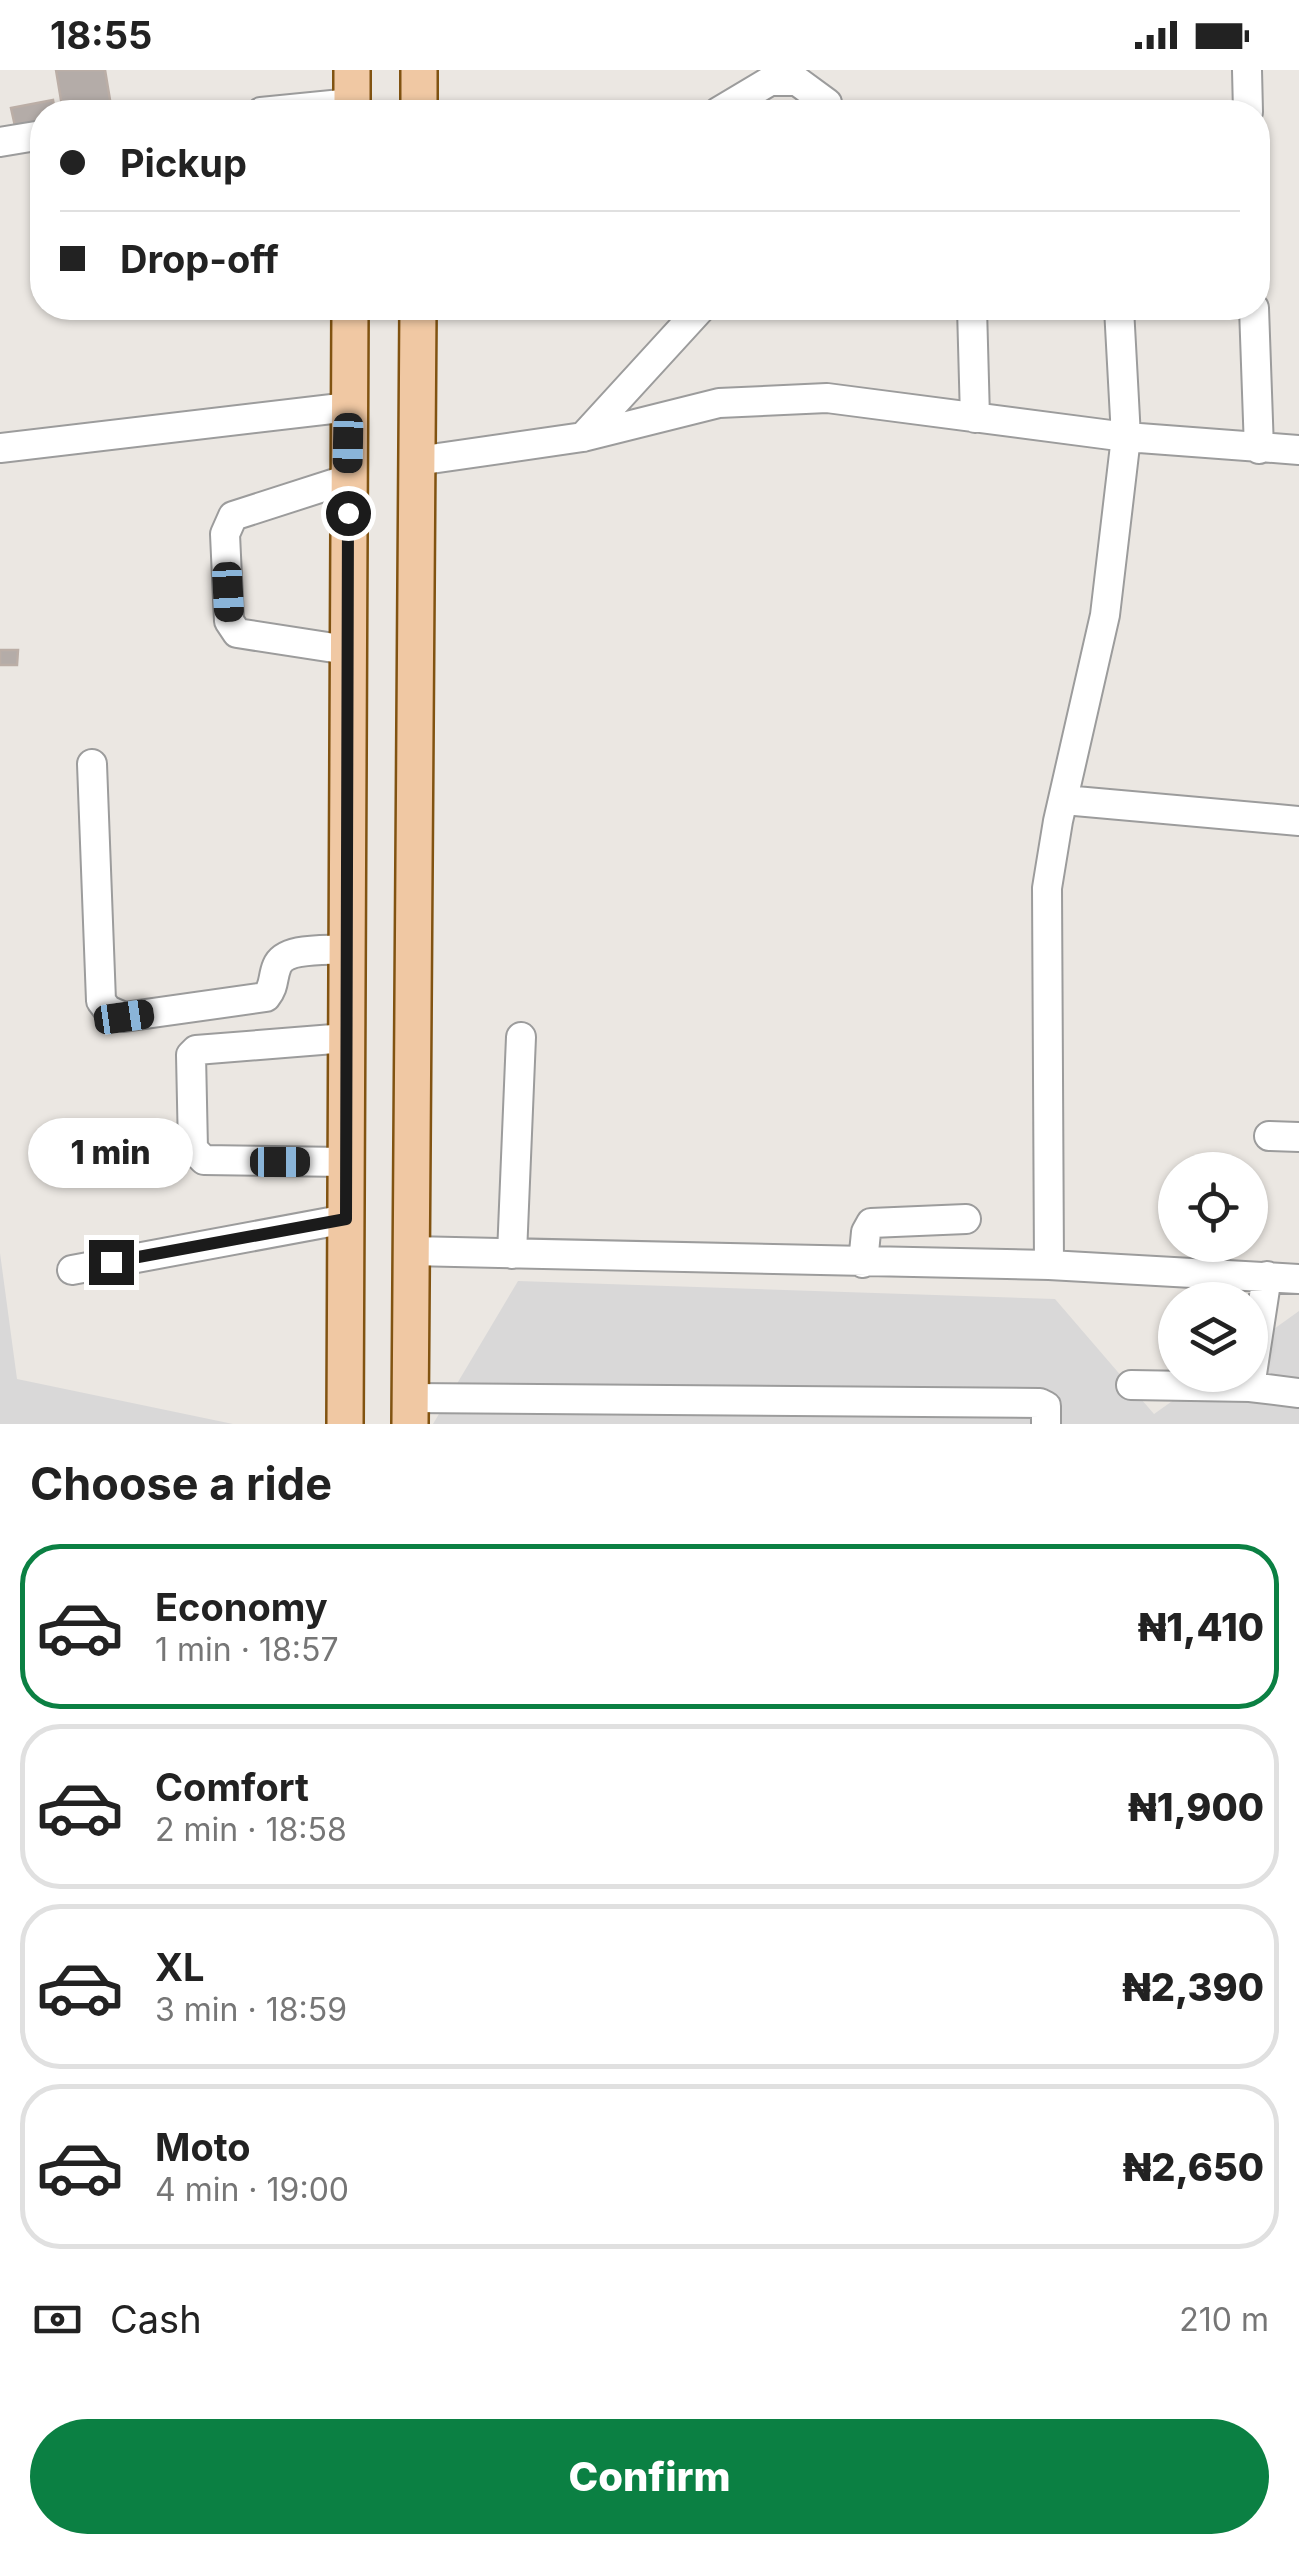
<!DOCTYPE html>
<html lang="en">
<head>
<meta charset="utf-8">
<style>
  :root { --surface:#fff; --page:#f6f6f6; --text:#222; --muted:#767676; --line:#e0e0e0; --accent:#0b8043 }
  body { margin:0; font-family:Inter,sans-serif; background:var(--page); color:var(--text); height:100vh; display:flex; flex-direction:column; font-size:38px; white-space:nowrap }
  * { box-sizing:border-box; margin:0 }
  p { font-size:32px; color:var(--muted) }
  .icon { flex:none; width:55px; height:55px; fill:none; stroke:currentColor; stroke-width:2; stroke-linecap:round; stroke-linejoin:round }
  .map { position:relative; height:1354px; overflow:hidden }
  .details { display:flex; flex-direction:column; background:var(--surface); flex:1 }
  .details>* { flex:none }
  .hud { position:absolute; left:30px; top:30px; width:1240px; height:220px; border-radius:40px; box-shadow:0 2px 8px #0004; display:grid; align-content:center; height:220px; padding:0 30px; background:var(--surface) }
  .controls { position:absolute; left:1158px; top:1082px; display:grid; gap:20px }
  .controls a { display:grid; place-items:center; width:110px; height:110px; border-radius:50%; background:var(--surface); box-shadow:0 2px 8px #0004; font-size:50px }
  .end { position:absolute; width:45px; height:45px; margin:-22px; border:12px solid #1b1b1b; background:#fff; box-shadow:0 0 0 5px #fff }
  .from { border-radius:50% }
  .bubble { position:absolute; height:70px; border-radius:35px; background:var(--surface); box-shadow:0 2px 8px #0004; font-size:32px; font-weight:800; line-height:70px; text-align:center }
  .car { position:absolute; width:30px; height:60px; margin:-30px -15px; border-radius:12px; box-shadow:0 0 8px 2px #0007; background:linear-gradient(#222 24%,#8ab4d8 0 40%,#222 0 76%,#8ab4d8 0 86%,#222 0) }
  .hud b { display:flex; align-items:center; gap:35px; height:95px; font-size:38px }
  .hud b+b { border-top:2px solid var(--line) }
  .hud i { width:25px; height:25px; background:var(--text) }
  ul { padding:0; list-style:none }
  li { display:flex; align-items:center; gap:30px; height:165px; margin:0 20px 15px; padding:0 10px; border:5px solid var(--line); border-radius:40px }
  li div { flex:1 }
  li b { display:block; font-size:38px }
  li em { font-style:normal; font-weight:800 }
  li.current { border-color:var(--accent) }
  li>.icon { width:90px; height:90px; stroke-width:1.5 }
  h2 { padding:0 30px; font-size:45px; line-height:120px }
  .pay { display:flex; align-items:center; gap:25px; height:110px; padding:0 30px; font-size:38px }
  .pay p { margin-inline-start:auto }
  .button { display:flex; gap:20px; margin-top:auto; padding:20px 30px }
  .button a { flex:1; height:115px; border-radius:60px; background:var(--accent); color:#fff; font-size:40px; font-weight:800; line-height:115px; text-align:center }
  .status { display:flex; justify-content:space-between; align-items:center; height:70px; padding:0 50px; background:var(--surface); direction:ltr }
  .status svg { height:28px; fill:currentColor }
  .map>svg:first-child { display:block }
  .residential { fill:#d9d8d8 }
  .building { fill:#b4aca8; stroke:#bbaea6; stroke-width:2.5 }
  .lines { fill:none; stroke-linecap:round; stroke-linejoin:round }
  .minor-casing { stroke:#9c9c9c; stroke-width:32 }
  .major-casing { stroke:#815311; stroke-width:40 }
  .minor { stroke:#fff; stroke-width:28 }
  .major { stroke:#f0c8a3; stroke-width:35 }
  .route { stroke:#1b1b1b; stroke-width:12 }
</style>
</head>
<body>
<div class="status"><b>18:55</b><svg viewBox="0 0 49 12"><path d="M0 12V9h3v3zM5 12V6h3v6zM10 12V3h3v9zM15 12V0h3v12zM26 1h20v11H26zM47 4h2v5h-2z"/></svg></div>
<div class="map">
<svg width="1299" height="1354" viewBox="0 0 1299 1354">
  <rect width="100%" height="100%" fill="#ebe7e2"/>
  <path class="residential" d="M0 1183 17 1309 233 1354H0Z
    M518 1211 1055 1229 1154 1344 1209 1305H1250V1276L1299 1241V1354H433Z"/>
  <path class="building" d="M56 0H105L111 36 63 42Z
    M53 30 55 42H42V51L15 56 11 38Z
    M0 580H18L17 595H0Z"/>
  <g class="lines">
    <defs>
      <path id="minor" d="M1247 0 1248 42
        M261 42 352 33
        M718 42 770 11H797L827 33V42
        M0 72 42 65
        M972 238 975 348
        M1254 238 1259 379
        M583 367 701 238
        M0 378 349 337
        M417 391 583 367 719 333 827 328 1126 367 1299 380
        M347 580 237 563 229 551 225 464 233 446 348 409
        M92 694 101 931 108 940 124 947 266 927C275 916 272 908 277 896 285 876 328 881 346 879
        M1064 730 1299 751
        M1269 1066 1299 1067
        M346 1092 204 1090 193 1079 191 985 196 980 346 968
        M411 1181 1049 1195 1299 1209
        M512 1184 521 967
        M863 1193 866 1162 871 1153 966 1149
        M1049 1195 1047 818 1058 751 1105 545 1126 367 1119 238
        M72 1200 346 1149
        M1131 1315 1250 1317 1299 1323
        M1250 1317 1267 1206
        M410 1328 1040 1333 1046 1336V1354"/>
      <path id="major" d="M352 42V0
        M419 42V0
        M345 1354 350 238
        M410 1354 418 238"/>
    </defs>
    <use href="#minor" class="minor-casing"/>
    <use href="#major" class="major-casing"/>
    <use href="#minor" class="minor"/>
    <use href="#major" class="major"/>
  </g>
  <g class="lines">
    <path class="route" d="M111 1192 346 1149 348 443"/>
  </g>
</svg>
<div class="controls">
<a><svg class="icon" aria-label="locate" viewBox="0 0 24 24"><circle cx="12" cy="12" r="6"/><path d="M12 2v4M12 18v4M2 12h4M18 12h4"/></svg></a>
<a><svg class="icon" aria-label="layers" viewBox="0 0 24 24"><path d="M12 4l9 5-9 5-9-5zM3 14l9 5 9-5"/></svg></a>
</div>
<i class="end from" style="left:348px;top:443px"></i>
<i class="end" style="left:111px;top:1192px"></i>
<div class="bubble" style="left:28px;top:1048px;width:165px">1 min</div>
<i class="car" style="left:348px;top:373px;rotate:181deg"></i>
<i class="car" style="left:228px;top:522px;rotate:177deg"></i>
<i class="car" style="left:124px;top:947px;rotate:82deg"></i>
<i class="car" style="left:280px;top:1092px;rotate:90deg"></i>
<div class="hud">
<b><i class="from"></i>Pickup</b>
<b><i></i>Drop-off</b>
</div>
</div>
<section class="details">
<h2>Choose a ride</h2>
<ul>
<li class="current"><svg class="icon" aria-label="car" viewBox="0 0 24 24"><path d="M5 17H2v-5l4-1 3-4h7l3 4 3 1v5h-3M9 17h6M6 11h13"/><circle cx="7" cy="17" r="2"/><circle cx="17" cy="17" r="2"/></svg><div><b>Economy</b><p>1 min · 18:57</p></div><em>₦1,410</em></li>
<li><svg class="icon" aria-label="car" viewBox="0 0 24 24"><path d="M5 17H2v-5l4-1 3-4h7l3 4 3 1v5h-3M9 17h6M6 11h13"/><circle cx="7" cy="17" r="2"/><circle cx="17" cy="17" r="2"/></svg><div><b>Comfort</b><p>2 min · 18:58</p></div><em>₦1,900</em></li>
<li><svg class="icon" aria-label="car" viewBox="0 0 24 24"><path d="M5 17H2v-5l4-1 3-4h7l3 4 3 1v5h-3M9 17h6M6 11h13"/><circle cx="7" cy="17" r="2"/><circle cx="17" cy="17" r="2"/></svg><div><b>XL</b><p>3 min · 18:59</p></div><em>₦2,390</em></li>
<li><svg class="icon" aria-label="car" viewBox="0 0 24 24"><path d="M5 17H2v-5l4-1 3-4h7l3 4 3 1v5h-3M9 17h6M6 11h13"/><circle cx="7" cy="17" r="2"/><circle cx="17" cy="17" r="2"/></svg><div><b>Moto</b><p>4 min · 19:00</p></div><em>₦2,650</em></li>
</ul>
<div class="pay"><svg class="icon" aria-label="cash" viewBox="0 0 24 24"><path d="M3 7h18v10H3z"/><circle cx="12" cy="12" r="2"/></svg>Cash<p>210 m</p></div>
<div class="button"><a>Confirm</a></div>
</section>
</body>
</html>
